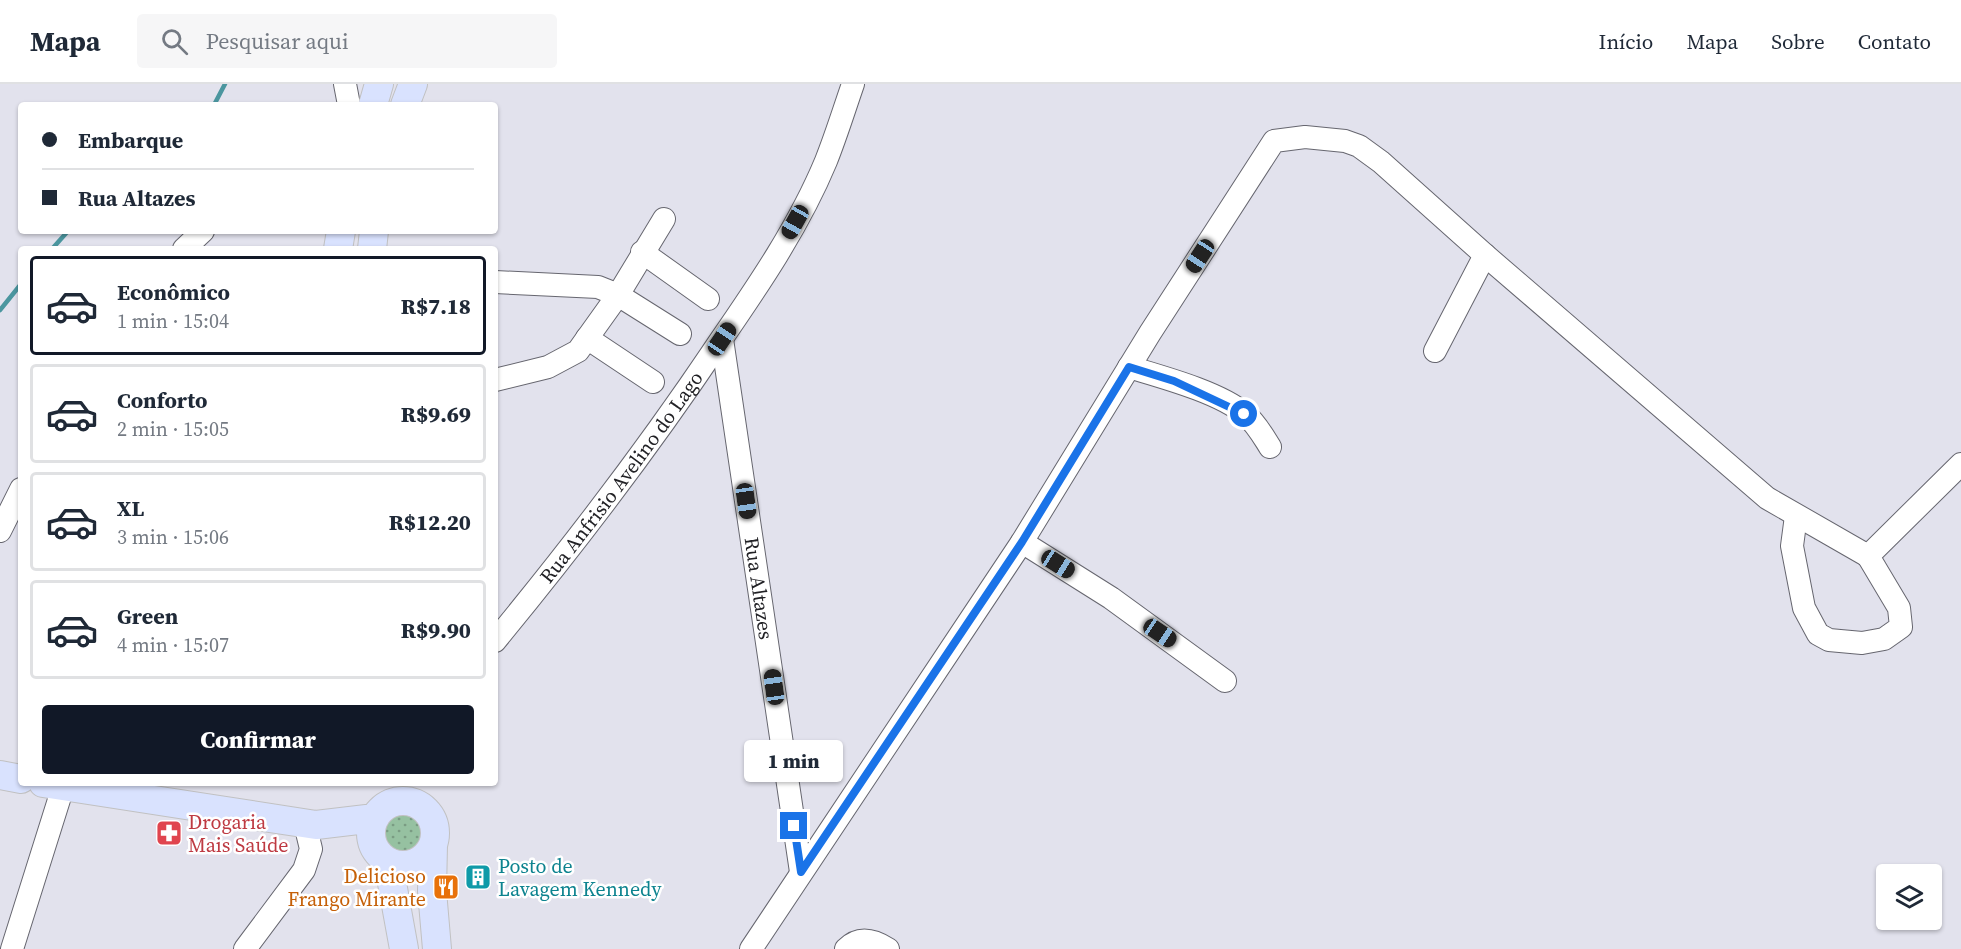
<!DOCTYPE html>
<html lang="pt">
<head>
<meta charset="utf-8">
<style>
  :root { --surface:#fff; --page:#f6f6f7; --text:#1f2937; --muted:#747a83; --line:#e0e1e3; --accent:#111827 }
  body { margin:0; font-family:"Source Serif 4",serif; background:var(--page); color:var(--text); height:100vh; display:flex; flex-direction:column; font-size:22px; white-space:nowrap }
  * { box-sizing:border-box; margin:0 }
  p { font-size:20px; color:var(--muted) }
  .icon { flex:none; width:33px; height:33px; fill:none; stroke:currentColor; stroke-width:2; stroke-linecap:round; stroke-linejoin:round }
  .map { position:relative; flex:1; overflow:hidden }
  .drawer { position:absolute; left:18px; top:162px; width:480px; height:540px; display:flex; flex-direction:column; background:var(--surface); border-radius:6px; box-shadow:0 2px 4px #0004 }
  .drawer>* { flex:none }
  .hud { position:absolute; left:18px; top:18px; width:480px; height:132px; border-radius:6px; box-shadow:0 2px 4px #0004; display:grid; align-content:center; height:132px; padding:0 24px; background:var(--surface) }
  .buttons { position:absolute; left:1876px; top:780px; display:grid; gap:12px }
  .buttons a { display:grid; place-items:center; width:66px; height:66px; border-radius:6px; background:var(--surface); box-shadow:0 2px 4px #0004; font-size:30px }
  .end { position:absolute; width:27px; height:27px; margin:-14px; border:8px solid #1a73e8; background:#fff; box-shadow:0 0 0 3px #fff }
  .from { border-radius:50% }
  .bubble { position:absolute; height:42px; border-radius:6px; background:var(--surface); box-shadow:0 2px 4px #0004; font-size:20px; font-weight:800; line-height:42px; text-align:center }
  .car { position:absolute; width:18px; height:36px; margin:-18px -9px; border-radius:8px; box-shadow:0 0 4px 2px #0007; background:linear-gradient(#222 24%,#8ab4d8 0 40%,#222 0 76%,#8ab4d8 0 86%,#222 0) }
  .hud b { display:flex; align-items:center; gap:21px; height:57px; font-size:22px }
  .hud b+b { border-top:2px solid var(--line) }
  .hud i { width:15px; height:15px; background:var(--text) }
  ul { padding:10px 0 0; list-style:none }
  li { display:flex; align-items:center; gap:18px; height:99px; margin:0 12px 9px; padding:0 12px; border:3px solid var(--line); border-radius:6px }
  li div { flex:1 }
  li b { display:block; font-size:22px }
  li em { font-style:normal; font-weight:800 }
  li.active { border-color:var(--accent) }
  li>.icon { width:54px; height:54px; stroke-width:1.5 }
  .primary-button { display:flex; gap:12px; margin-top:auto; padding:12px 24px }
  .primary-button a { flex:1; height:69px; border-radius:6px; background:var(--accent); color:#fff; font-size:24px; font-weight:800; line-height:69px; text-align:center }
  header { display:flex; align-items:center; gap:36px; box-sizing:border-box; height:84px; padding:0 30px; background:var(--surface); border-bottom:2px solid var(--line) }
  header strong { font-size:28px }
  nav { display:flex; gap:33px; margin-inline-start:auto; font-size:21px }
  .search { width:420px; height:54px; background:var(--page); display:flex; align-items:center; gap:15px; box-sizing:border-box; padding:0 21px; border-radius:6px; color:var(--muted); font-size:22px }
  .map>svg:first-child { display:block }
  .grass { fill:url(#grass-dots) }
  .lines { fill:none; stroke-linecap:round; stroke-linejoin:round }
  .stream { stroke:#4b969f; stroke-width:4.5 }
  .minor-casing { stroke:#66666f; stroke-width:24 }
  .major-casing { stroke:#c1c1c2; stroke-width:30 }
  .minor { stroke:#fff; stroke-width:22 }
  .major { stroke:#d9e2fe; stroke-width:28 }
  .route { stroke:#1a73e8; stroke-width:8 }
  .labels { text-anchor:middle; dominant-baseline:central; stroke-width:5; stroke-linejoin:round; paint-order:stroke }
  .street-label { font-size:20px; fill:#222226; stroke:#fff }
  .health-label { font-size:20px; fill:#be3a42; stroke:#fff; text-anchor:start }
  .culture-label { font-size:20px; fill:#0d838f; stroke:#fff; text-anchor:start }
  .food-label { font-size:20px; fill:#c56008; stroke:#fff; text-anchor:end }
</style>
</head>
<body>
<header>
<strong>Mapa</strong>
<div class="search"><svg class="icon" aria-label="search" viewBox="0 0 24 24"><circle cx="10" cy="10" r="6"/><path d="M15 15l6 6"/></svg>Pesquisar aqui</div>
<nav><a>Início</a><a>Mapa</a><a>Sobre</a><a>Contato</a></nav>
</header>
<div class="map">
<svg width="1961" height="865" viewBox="0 0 1961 865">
  <defs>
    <pattern id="grass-dots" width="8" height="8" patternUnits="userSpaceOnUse" patternTransform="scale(1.5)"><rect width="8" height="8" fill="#96c1a1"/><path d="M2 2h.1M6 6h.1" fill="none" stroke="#7a9c83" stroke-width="1.8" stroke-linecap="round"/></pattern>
  </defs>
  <rect width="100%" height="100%" fill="#e2e2ed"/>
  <path class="grass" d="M379 748a24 24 0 1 1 48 0a24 24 0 1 1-48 0Z"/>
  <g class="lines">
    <path class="stream" d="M214 21 225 0
      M52 165 68 147
      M0 226 21 200"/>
    <defs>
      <g id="minor">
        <path d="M345 0 349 21"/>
        <path d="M184 165 203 147"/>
        <path d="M642 168 708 215"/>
        <path d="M495 198 598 203 618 211 680 250"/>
        <path d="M587 254 653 298"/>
        <path id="s1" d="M722 255 801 788"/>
        <path d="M1435 267 1485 171"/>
        <path d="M1129 283C1162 293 1219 308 1245 330 1256 339 1263 352 1270 363"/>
        <path d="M495 296 548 283 578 267 618 211 664 135"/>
        <path d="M1796 432 1792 462 1804 524 1818 550 1829 556 1862 559 1884 555 1901 543 1899 524 1868 472"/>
        <path d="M0 447 21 405"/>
        <path d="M1022 458 1111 514 1225 597"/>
        <path id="s2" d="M495 557C574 461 649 363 718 260 758 202 799 142 826 77 836 52 844 26 853 0"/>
        <path d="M12 865 63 703"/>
        <path d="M245 865 304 786 311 765 305 740"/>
        <path d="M751 865 1022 458 1150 249 1274 57 1305 53 1345 57 1359 62 1381 78 1485 171 1767 414 1868 472 1961 380"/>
        <path d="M846 865C859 852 874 856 888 865"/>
      </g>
      <path id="major" d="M373 21 379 0
        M405 21 413 0
        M338 165 341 147
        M372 165 374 147
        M0 691 21 695
        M43 699 316 741 375 734
        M371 749a32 32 0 1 1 64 0a32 32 0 1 1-64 0Z
        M433 761 432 807 437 865
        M388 777 404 865"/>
    </defs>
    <use href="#minor" class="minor-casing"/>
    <use href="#major" class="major-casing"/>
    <use href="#minor" class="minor"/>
    <use href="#major" class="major"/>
  </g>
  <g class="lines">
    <path class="route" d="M794 742 801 788 1022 458 1129 283 1174 297 1244 330"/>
  </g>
  <defs>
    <symbol id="pharmacy-square" viewBox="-11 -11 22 22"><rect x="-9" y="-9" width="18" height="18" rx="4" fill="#e0444e" stroke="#fff"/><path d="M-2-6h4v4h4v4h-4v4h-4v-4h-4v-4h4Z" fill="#fff"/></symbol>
    <symbol id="building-square" viewBox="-11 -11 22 22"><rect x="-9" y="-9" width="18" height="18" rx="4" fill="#0f9aa8" stroke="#fff"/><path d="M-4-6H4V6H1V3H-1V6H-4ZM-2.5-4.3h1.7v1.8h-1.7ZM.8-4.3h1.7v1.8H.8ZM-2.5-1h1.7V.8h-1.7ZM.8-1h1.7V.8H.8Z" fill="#fff"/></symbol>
    <symbol id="restaurant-square" viewBox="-11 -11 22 22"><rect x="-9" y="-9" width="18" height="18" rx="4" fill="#e8710a" stroke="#fff"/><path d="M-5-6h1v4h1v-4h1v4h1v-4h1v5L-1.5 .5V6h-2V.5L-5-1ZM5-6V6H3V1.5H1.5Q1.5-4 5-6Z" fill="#fff"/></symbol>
  </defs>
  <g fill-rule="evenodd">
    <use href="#pharmacy-square" x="154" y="734" width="30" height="30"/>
    <use href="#building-square" x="463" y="778" width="30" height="30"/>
    <use href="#restaurant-square" x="431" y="788" width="30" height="30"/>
  </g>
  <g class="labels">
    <g class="street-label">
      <text stroke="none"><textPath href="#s2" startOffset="207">Rua Anfrisio Avelino do Lago</textPath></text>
      <text stroke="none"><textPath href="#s1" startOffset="252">Rua Altazes</textPath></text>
    </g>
    <g class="health-label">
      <text x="188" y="738">Drogaria<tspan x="188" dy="23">Mais Saúde</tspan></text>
    </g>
    <g class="culture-label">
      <text x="498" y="782">Posto de<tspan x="498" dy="23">Lavagem Kennedy</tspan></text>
    </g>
    <g class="food-label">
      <text x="426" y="792">Delicioso<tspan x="426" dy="23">Frango Mirante</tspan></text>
    </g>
  </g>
</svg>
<div class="buttons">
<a><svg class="icon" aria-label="layers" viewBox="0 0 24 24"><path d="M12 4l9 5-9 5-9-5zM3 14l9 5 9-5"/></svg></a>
</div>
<i class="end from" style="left:1244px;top:330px"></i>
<i class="end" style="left:794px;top:742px"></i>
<div class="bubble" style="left:744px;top:656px;width:99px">1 min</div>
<i class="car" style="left:795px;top:138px;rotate:209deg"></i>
<i class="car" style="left:1200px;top:172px;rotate:213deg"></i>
<i class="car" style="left:722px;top:255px;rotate:34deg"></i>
<i class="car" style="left:746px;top:417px;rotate:172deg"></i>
<i class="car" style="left:1058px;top:480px;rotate:122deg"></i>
<i class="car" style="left:1160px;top:549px;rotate:124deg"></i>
<i class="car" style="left:774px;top:603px;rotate:352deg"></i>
<div class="hud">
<b><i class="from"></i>Embarque</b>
<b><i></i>Rua Altazes</b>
</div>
<section class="drawer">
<ul>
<li class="active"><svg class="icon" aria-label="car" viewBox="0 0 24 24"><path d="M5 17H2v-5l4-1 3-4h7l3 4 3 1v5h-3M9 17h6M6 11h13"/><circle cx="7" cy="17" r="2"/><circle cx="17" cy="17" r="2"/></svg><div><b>Econômico</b><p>1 min · 15:04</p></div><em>R$7.18</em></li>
<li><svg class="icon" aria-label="car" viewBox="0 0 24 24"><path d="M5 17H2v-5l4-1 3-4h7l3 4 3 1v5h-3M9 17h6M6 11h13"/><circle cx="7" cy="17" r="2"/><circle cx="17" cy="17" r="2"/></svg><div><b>Conforto</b><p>2 min · 15:05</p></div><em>R$9.69</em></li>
<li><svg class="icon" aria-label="car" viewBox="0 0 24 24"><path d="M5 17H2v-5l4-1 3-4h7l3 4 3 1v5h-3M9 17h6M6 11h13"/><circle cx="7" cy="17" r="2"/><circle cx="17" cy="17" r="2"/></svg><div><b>XL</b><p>3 min · 15:06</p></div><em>R$12.20</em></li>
<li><svg class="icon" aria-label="car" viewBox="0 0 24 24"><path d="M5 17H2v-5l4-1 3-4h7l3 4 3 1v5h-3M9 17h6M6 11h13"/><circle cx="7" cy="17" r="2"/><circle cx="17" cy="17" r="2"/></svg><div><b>Green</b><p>4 min · 15:07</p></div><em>R$9.90</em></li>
</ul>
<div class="primary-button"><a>Confirmar</a></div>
</section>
</div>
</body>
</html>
